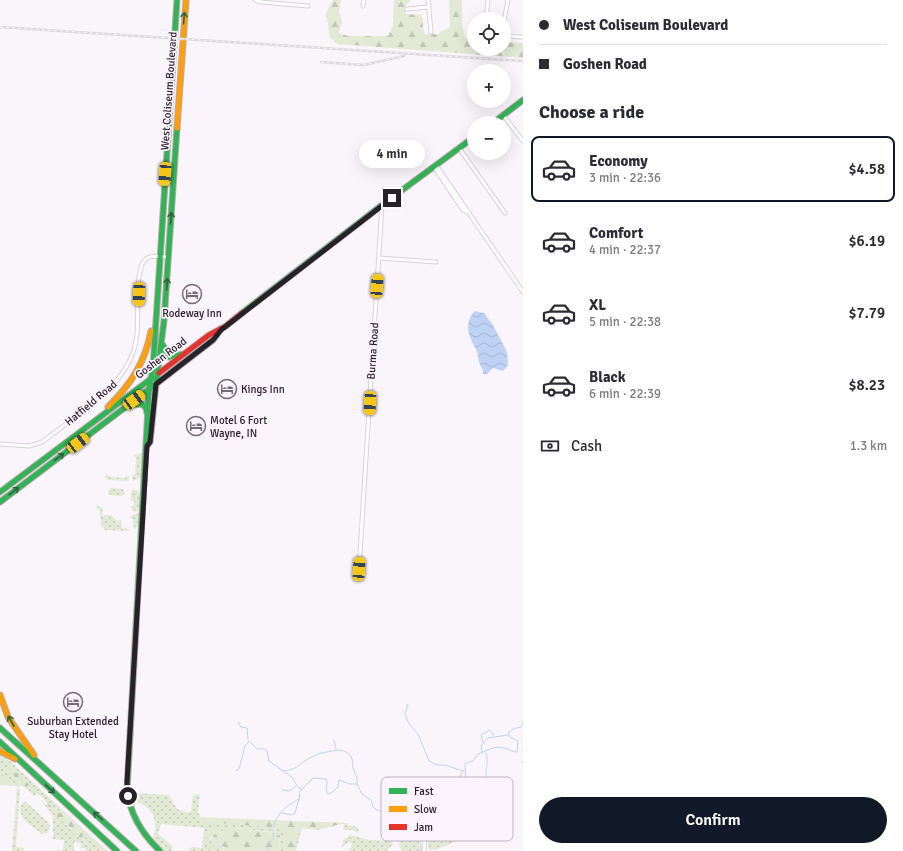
<!DOCTYPE html>
<html lang="en">
<head>
<meta charset="utf-8">
<style>
  :root { --surface:#fff; --page:#f2f2f3; --text:#2b2b33; --muted:#7c7c81; --line:#e1e1e2; --accent:#111827 }
  body { margin:0; font-family:Signika,sans-serif; background:var(--page); color:var(--text); height:100vh; display:flex; flex-direction:column; font-size:15px; white-space:nowrap }
  * { box-sizing:border-box; margin:0 }
  p { font-size:13px; color:var(--muted) }
  .icon { flex:none; width:22px; height:22px; fill:none; stroke:currentColor; stroke-width:2; stroke-linecap:round; stroke-linejoin:round }
  .map { position:relative; flex:1; overflow:hidden }
  .drawer { display:flex; flex-direction:column; background:var(--surface); width:380px }
  .drawer>* { flex:none }
  .top-card { display:grid; align-content:center; height:88px; padding:0 16px; background:var(--surface) }
  .tools { position:absolute; left:467px; top:12px; display:grid; gap:8px }
  .tools a { display:grid; place-items:center; width:44px; height:44px; border-radius:50%; background:var(--surface); box-shadow:0 4px 16px #0002; font-size:20px }
  .end { position:absolute; width:18px; height:18px; margin:-9px; border:5px solid #29212a; background:#fff; box-shadow:0 0 0 2px #fff }
  .from { border-radius:50% }
  .bubble { position:absolute; height:28px; border-radius:14px; background:var(--surface); box-shadow:0 4px 16px #0002; font-size:13px; font-weight:600; line-height:28px; text-align:center }
  .car { position:absolute; width:12px; height:24px; margin:-12px -6px; border-radius:5px; box-shadow:0 0 3px 1px #0007; background:linear-gradient(#f5c518 24%,#345 0 40%,#f5c518 0 76%,#345 0 86%,#f5c518 0) }
  .top-card b { display:flex; align-items:center; gap:14px; height:38px; font-size:15px }
  .top-card b+b { border-top:1px solid var(--line) }
  .top-card i { width:10px; height:10px; background:var(--text) }
  ul { padding:0; list-style:none }
  li { display:flex; align-items:center; gap:12px; height:66px; margin:0 8px 6px; padding:0 8px; border:2px solid transparent; border-radius:8px }
  li div { flex:1 }
  li b { display:block; font-size:15px }
  li em { font-style:normal; font-weight:600 }
  li.on { border-color:var(--accent) }
  li>.icon { width:36px; height:36px; stroke-width:1.5 }
  h2 { padding:0 16px; font-size:18px; line-height:48px }
  .pay { display:flex; align-items:center; gap:10px; height:44px; padding:0 16px; font-size:15px }
  .pay p { margin-inline-start:auto }
  .cta { display:flex; gap:8px; margin-top:auto; padding:8px 16px }
  .cta a { flex:1; height:46px; border-radius:24px; background:var(--accent); color:#fff; font-size:16px; font-weight:600; line-height:46px; text-align:center }
  main { display:flex; flex:1; min-height:0 }
  .map>svg:first-child { display:block }
  .grass { fill:url(#grass-dots) }
  .forest { fill:url(#forest-firs) }
  .wetland { fill:url(#wetland-marsh) }
  .water { fill:url(#water-waves) }
  .lines { fill:none; stroke-linecap:round; stroke-linejoin:round }
  .stream { stroke:#bfd2f5; stroke-width:1 }
  .street-casing { stroke:#d9d2db; stroke-width:5 }
  .fast-casing { stroke:#baa6ae; stroke-width:7 }
  .slow-casing { stroke:#baa6ae; stroke-width:7 }
  .jam-casing { stroke:#baa6ae; stroke-width:7 }
  .street { stroke:#fefefe; stroke-width:3 }
  .fast { stroke:#30b455; stroke-width:5 }
  .slow { stroke:#ff9f0a; stroke-width:5 }
  .jam { stroke:#e5322d; stroke-width:5 }
  .rail-casing { stroke:#dbd9dc; stroke-width:2.5 }
  .rail { stroke:#fcf3fd; stroke-width:1; stroke-dasharray:3; stroke-linecap:butt }
  .oneway { stroke:#2c633d }
  .route { stroke:#29212a; stroke-width:5 }
  .labels { text-anchor:middle; dominant-baseline:central; stroke-width:3.5; stroke-linejoin:round; paint-order:stroke }
  .street-label { font-size:11px; fill:#29212a; stroke:#fcf3fd }
  .poi-label { font-size:11px; fill:#29212a; stroke:#fcf3fd }
  .key { fill:#fcf3fd; stroke:#bdb4be; stroke-width:1 }
  .key-label { font-size:11px; fill:#29212a }
</style>
</head>
<body>
<main>
<div class="map">
<svg width="523" height="851" viewBox="0 0 523 851">
  <defs>
    <pattern id="grass-dots" width="8" height="8" patternUnits="userSpaceOnUse"><rect width="8" height="8" fill="#e2e9d5"/><path d="M2 2h.1M6 6h.1" fill="none" stroke="#c2c8b7" stroke-width="1.8" stroke-linecap="round"/></pattern>
    <pattern id="forest-firs" width="22" height="20" patternUnits="userSpaceOnUse"><rect width="22" height="20" fill="#e2e9d5"/><path d="M5 1l3.5 6h-7zM16 11l3.5 6h-7z" fill="#c2c8b7"/></pattern>
    <pattern id="wetland-marsh" width="20" height="14" patternUnits="userSpaceOnUse"><rect width="20" height="14" fill="#e2e9d5"/><path d="M1 5h8M5 5V1M11 12h8M15 12V8" fill="none" stroke="#c2c8b7"/></pattern>
    <pattern id="water-waves" width="16" height="10" patternUnits="userSpaceOnUse"><rect width="16" height="10" fill="#bfd2f5"/><path d="M0 5q4-4 8 0t8 0" fill="none" stroke="#a4b4d2"/></pattern>
  </defs>
  <rect width="100%" height="100%" fill="#faf5fb"/>
  <path class="grass" d="M143 453 142 477 133 481 132 476 135 474 136 458 135 456 133 457 134 455Z
    M107 474 109 477 125 478 129 475V481L108 480 105 477Z
    M111 488 123 489 125 494 122 496 110 495 108 491Z
    M132 490H137L140 494V507L136 512 131 508V506H134V501H131V492Z
    M97 506 102 507 103 518 104 515H111L117 521 121 520 122 529 126 528 130 531 104 530 103 526 101 525 100 510 97 509Z
    M140 513 139 524 134 530 133 519 130 516Z
    M0 754 11 762 107 851H85V848H82L80 851 81 843 74 842V851H53L63 850 64 840 53 839V816L41 800 79 837 84 841 85 839C78 823 62 813 48 804 43 800 43 795 36 794L35 796 23 786H20L19 779 28 787 30 786 21 776 12 770 16 779 17 786 0 785Z
    M20 788 16 847 24 848V851H12L17 789 19 790Z
    M133 788 135 793 169 795 177 809 189 813 191 811 193 795 200 794 198 812 202 822 272 827 273 832 227 827 223 829 222 832 223 834 227 835 220 844 224 849 222 851H214L219 840 223 838 221 832 214 829 206 836 209 842 213 836 214 843 210 851H187L192 847 202 848 204 828 161 824 158 834 173 846 172 851H164L153 840C156 828 157 814 145 806 139 802 134 802 131 794Z
    M23 802H26L48 822 50 826 48 833 42 834C32 826 13 816 23 802Z
    M460 822 465 825 455 842 437 849 428 850V837L430 834Z
    M344 824 358 827 359 833 352 830H343Z
    M275 827 283 828 285 837 284 851H279L280 836 274 833Z
    M315 827 324 828 318 830 302 828 296 851H292C297 835 297 826 315 827Z
    M350 835 370 840 392 841 393 845 386 851H347L351 848 352 844 349 842 342 847 343 840Z
    M417 839 421 842 422 851H403L399 847 400 841Z"/>
  <path class="forest" d="M333 0H341L339 11 342 21 339 33 348 36H388L393 26 394 0H411L406 5V14L422 15 423 27 425 34H438L450 27 449 0H462V25L465 38 474 39V49H504V42L523 43V58L338 44 330 38 326 13Z
    M5 766 22 776 30 786H26L19 779 20 786 18 790 14 775Z
    M48 804C57 810 86 829 84 841L73 834 71 828 56 816 47 805Z
    M198 817 347 823 350 824C340 823 333 827 324 828 317 829 310 827 302 828L298 833 292 851H284L285 837 282 828 203 822Z
    M227 827 276 833 280 836 279 851H222L225 848 220 844 227 835 223 834 222 831 223 829Z
    M219 832 222 834 223 838 219 840 216 850 210 851V846L214 843 213 836Z"/>
  <path class="wetland" d="M0 772 10 783H0Z
    M215 829 220 832 211 837 208 842H205C205 836 209 831 215 829Z"/>
  <path class="water" d="M475 311 484 313 493 325 507 352 508 365 503 371 493 368 487 374H483C483 368 481 367 479 362 478 358 478 353 476 349 469 337 463 323 475 311Z"/>
  <g class="lines">
    <path class="stream" d="M408 704 405 714 409 724 418 734 429 761 437 765H446L462 771
      M238 722 241 727 247 728 248 740
      M334 740 336 749
      M483 743 481 735 490 730 494 736
      M482 752 481 746 488 738 508 735
      M486 753C490 765 481 775 491 785
      M522 762 523 763
      M236 771 239 769 245 746 249 741 257 749H265L267 751 269 761 293 778 297 786 301 789
      M282 771C297 770 296 766 308 759 312 756 315 756 320 753 329 753 346 744 352 759 353 762 352 765 353 768 355 774 358 777 357 784
      M459 787 461 774 464 770
      M282 790 290 791 296 786
      M282 813 291 815 295 813 299 799
      M269 851 267 846 274 838C269 820 285 806 299 799L300 791 313 778 326 779 327 783 326 790 328 794 331 793 338 787 339 780 350 784H357L362 794 371 800 373 807 379 811 386 810C392 803 393 799 404 800L408 807 406 823 413 826 416 823 415 813 426 808 431 814 436 807 444 808 446 804 441 798V793L466 784 465 764 474 760 478 754C488 751 493 745 505 748 509 749 512 752 517 752L518 741 510 737 508 733 513 729 521 727 523 722"/>
    <defs>
      <path id="street" d="M255 0 261 2 308 6
        M428 0 431 32
        M363 6 364 0
        M407 9 429 7
        M486 19 488 0
        M504 21 508 0
        M504 36 523 37
        M503 115 523 141
        M459 148 505 213
        M436 165 523 292
        M434 167 463 210 467 212
        M379 258 436 262
        M0 444 29 446 42 442C79 413 133 384 137 334 139 313 135 284 142 264 147 254 158 256 168 257
        M359 569 382 205
        M424 851 425 832"/>
      <path id="fast" d="M493 123 523 100
        M242 313 382 205 474 137
        M163 345 168 357 184 354
        M149 389 127 790C130 815 142 834 160 851
        M149 389 153 367 177 0
        M130 405 142 404 146 408 147 413
        M147 446 150 442 156 384 213 340 221 329
        M0 492 152 378
        M0 502 156 384 164 321 177 128
        M0 728 136 851
        M0 742 117 851"/>
      <path id="slow" d="M177 128 186 0
        M108 407C131 384 145 363 151 331
        M0 695 8 717 34 755
        M0 751 15 759"/>
      <path id="jam" d="M159 373 209 335 226 326 242 313"/>
    </defs>
    <use href="#street" class="street-casing"/>
    <use href="#fast" class="fast-casing"/>
    <use href="#slow" class="slow-casing"/>
    <use href="#jam" class="jam-casing"/>
    <use href="#street" class="street"/>
    <use href="#fast" class="fast"/>
    <use href="#slow" class="slow"/>
    <use href="#jam" class="jam"/>
    <defs>
      <path id="rail" d="M0 27 523 61
        M321 62 364 65 404 56"/>
    </defs>
    <use href="#rail" class="rail-casing"/>
    <use href="#rail" class="rail"/>
  </g>
  <defs><path id="oneway-shaft" d="M-6 0H5M1.5-3L5.5 0L1.5 3" fill="none" stroke-width="1.6" stroke-linecap="round" stroke-linejoin="round"/></defs>
  <g class="oneway">
    <use href="#oneway-shaft" transform="translate(184 18) rotate(-86)"/>
    <use href="#oneway-shaft" transform="translate(171 218) rotate(-86)"/>
    <use href="#oneway-shaft" transform="translate(167 284) rotate(-86)"/>
    <use href="#oneway-shaft" transform="translate(59 457) rotate(-37)"/>
    <use href="#oneway-shaft" transform="translate(14 491) rotate(-38)"/>
    <use href="#oneway-shaft" transform="translate(11 721) rotate(-119)"/>
    <use href="#oneway-shaft" transform="translate(50 789) rotate(43)"/>
    <use href="#oneway-shaft" transform="translate(98 816) rotate(-138)"/>
  </g>
  <g class="lines">
    <path class="route" d="M128 796 127 782 147 446 150 442 156 384 213 340 221 330 392 198"/>
  </g>
  <defs>
    <symbol id="hotel-ring" viewBox="-11 -11 22 22"><circle r="9.5" fill="#fcf3fd" stroke="#726b73" stroke-width="1.5"/><path d="M-6-4.5h1.5V1H6V5H4.5V3h-9V5H-6ZM-4 0a1.8 1.8 0 1 1 3.6 0ZM.5 0V-2.5h3Q6-2.5 6 0Z" fill="#726b73"/></symbol>
  </defs>
  <g fill-rule="evenodd">
    <use href="#hotel-ring" x="181" y="283" width="22" height="22"/>
    <use href="#hotel-ring" x="216" y="378" width="22" height="22"/>
    <use href="#hotel-ring" x="185" y="415" width="22" height="22"/>
    <use href="#hotel-ring" x="62" y="691" width="22" height="22"/>
  </g>
  <g class="labels">
    <g class="street-label">
      <text transform="translate(169 91) rotate(-86)">West Coliseum Boulevard</text>
      <text transform="translate(373 351) rotate(-86)">Burma Road</text>
      <text transform="translate(161 358) rotate(-37)">Goshen Road</text>
      <text transform="translate(91 403) rotate(-40)">Hatfield Road</text>
    </g>
    <g class="poi-label">
      <text x="192" y="313">Rodeway Inn</text>
      <text x="241" y="389" text-anchor="start">Kings Inn</text>
      <text x="210" y="420" text-anchor="start">Motel 6 Fort<tspan x="210" dy="13">Wayne, IN</tspan></text>
      <text x="73" y="721">Suburban Extended<tspan x="73" dy="13">Stay Hotel</tspan></text>
    </g>
  </g>
  <rect x="381" y="777" width="132" height="64" rx="6" class="key"/>
  <rect x="389" y="788" width="18" height="6" fill="#30b455"/>
  <rect x="389" y="806" width="18" height="6" fill="#ff9f0a"/>
  <rect x="389" y="824" width="18" height="6" fill="#e5322d"/>
  <g class="key-label">
    <text x="414" y="795">Fast</text>
    <text x="414" y="813">Slow</text>
    <text x="414" y="831">Jam</text>
  </g>
</svg>
<div class="tools">
<a><svg class="icon" aria-label="locate" viewBox="0 0 24 24"><circle cx="12" cy="12" r="6"/><path d="M12 2v4M12 18v4M2 12h4M18 12h4"/></svg></a>
<a>+</a>
<a>−</a>
</div>
<i class="end from" style="left:128px;top:796px"></i>
<i class="end" style="left:392px;top:198px"></i>
<div class="bubble" style="left:359px;top:140px;width:66px">4 min</div>
<i class="car" style="left:165px;top:174px;rotate:184deg"></i>
<i class="car" style="left:377px;top:286px;rotate:4deg"></i>
<i class="car" style="left:139px;top:294px;rotate:182deg"></i>
<i class="car" style="left:134px;top:400px;rotate:54deg"></i>
<i class="car" style="left:370px;top:403px;rotate:183deg"></i>
<i class="car" style="left:78px;top:443px;rotate:53deg"></i>
<i class="car" style="left:359px;top:569px;rotate:4deg"></i>
</div>
<section class="drawer">
<div class="top-card">
<b><i class="from"></i>West Coliseum Boulevard</b>
<b><i></i>Goshen Road</b>
</div>
<h2>Choose a ride</h2>
<ul>
<li class="on"><svg class="icon" aria-label="car" viewBox="0 0 24 24"><path d="M5 17H2v-5l4-1 3-4h7l3 4 3 1v5h-3M9 17h6M6 11h13"/><circle cx="7" cy="17" r="2"/><circle cx="17" cy="17" r="2"/></svg><div><b>Economy</b><p>3 min · 22:36</p></div><em>$4.58</em></li>
<li><svg class="icon" aria-label="car" viewBox="0 0 24 24"><path d="M5 17H2v-5l4-1 3-4h7l3 4 3 1v5h-3M9 17h6M6 11h13"/><circle cx="7" cy="17" r="2"/><circle cx="17" cy="17" r="2"/></svg><div><b>Comfort</b><p>4 min · 22:37</p></div><em>$6.19</em></li>
<li><svg class="icon" aria-label="car" viewBox="0 0 24 24"><path d="M5 17H2v-5l4-1 3-4h7l3 4 3 1v5h-3M9 17h6M6 11h13"/><circle cx="7" cy="17" r="2"/><circle cx="17" cy="17" r="2"/></svg><div><b>XL</b><p>5 min · 22:38</p></div><em>$7.79</em></li>
<li><svg class="icon" aria-label="car" viewBox="0 0 24 24"><path d="M5 17H2v-5l4-1 3-4h7l3 4 3 1v5h-3M9 17h6M6 11h13"/><circle cx="7" cy="17" r="2"/><circle cx="17" cy="17" r="2"/></svg><div><b>Black</b><p>6 min · 22:39</p></div><em>$8.23</em></li>
</ul>
<div class="pay"><svg class="icon" aria-label="cash" viewBox="0 0 24 24"><path d="M3 7h18v10H3z"/><circle cx="12" cy="12" r="2"/></svg>Cash<p>1.3 km</p></div>
<div class="cta"><a>Confirm</a></div>
</section>
</main>
</body>
</html>
